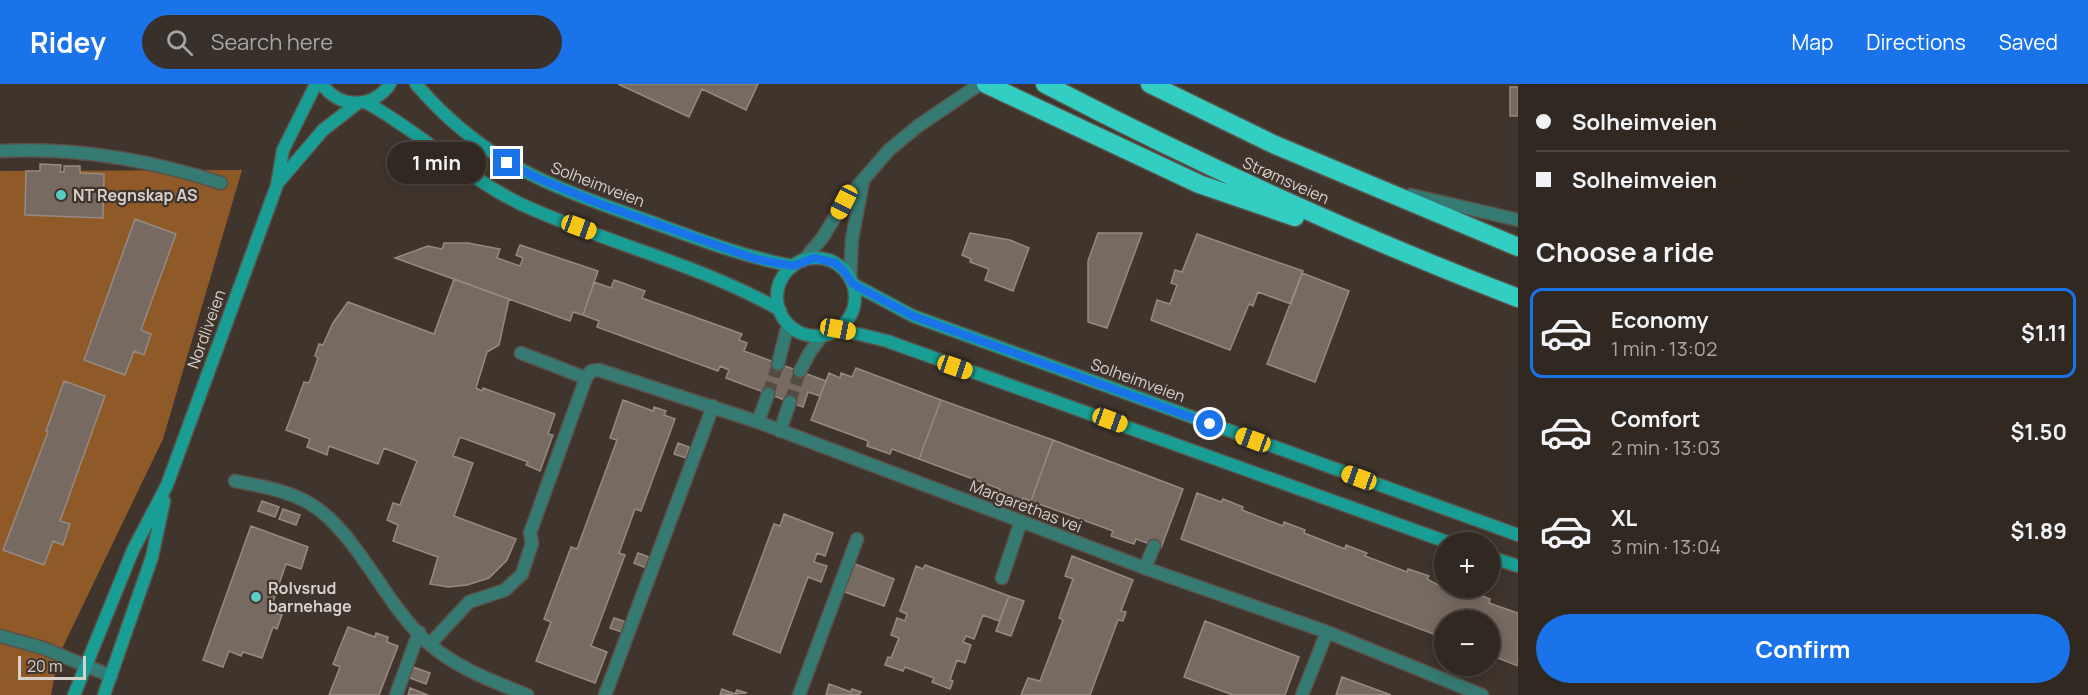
<!DOCTYPE html>
<html lang="en">
<head>
<meta charset="utf-8">
<style>
  :root { --surface:#302821; --page:#38302a; --text:#f1f3f6; --muted:#a8a6a5; --line:#4b443f; --accent:#1a73e8 }
  body { margin:0; font-family:Manrope,sans-serif; background:var(--page); color:var(--text); height:100vh; display:flex; flex-direction:column; font-size:22px; white-space:nowrap }
  * { box-sizing:border-box; margin:0 }
  p { font-size:20px; color:var(--muted) }
  .icon { flex:none; width:33px; height:33px; fill:none; stroke:currentColor; stroke-width:2; stroke-linecap:round; stroke-linejoin:round }
  .map { position:relative; flex:1; overflow:hidden }
  .side { display:flex; flex-direction:column; background:var(--surface); width:570px }
  .side>* { flex:none }
  .hud { display:grid; align-content:center; height:132px; padding:0 18px; background:var(--surface) }
  .fabs { position:absolute; left:1434px; top:448px; display:grid; gap:12px }
  .fabs a { display:grid; place-items:center; width:66px; height:66px; border-radius:50%; background:var(--surface); box-shadow:0 3px 15px #0003,0 0 0 2px var(--line); font-size:30px }
  .scale { position:absolute; left:18px; bottom:15px; width:68px; box-sizing:border-box; padding-left:6px; border:3px solid #d7d0cb; border-top:0; font-size:16px; line-height:21px; white-space:nowrap; color:#d7d0cb; -webkit-text-stroke:4px #40352c; paint-order:stroke }
  .end { position:absolute; width:27px; height:27px; margin:-14px; border:8px solid #1a73e8; background:#fff; box-shadow:0 0 0 3px #fff }
  .from { border-radius:50% }
  .bubble { position:absolute; height:42px; border-radius:21px; background:var(--surface); box-shadow:0 3px 15px #0003,0 0 0 2px var(--line); font-size:20px; font-weight:700; line-height:42px; text-align:center }
  .car { position:absolute; width:18px; height:36px; margin:-18px -9px; border-radius:8px; box-shadow:0 0 4px 2px #0007; background:linear-gradient(#f5c518 24%,#345 0 40%,#f5c518 0 76%,#345 0 86%,#f5c518 0) }
  .hud b { display:flex; align-items:center; gap:21px; height:57px; font-size:22px }
  .hud b+b { border-top:2px solid var(--line) }
  .hud i { width:15px; height:15px; background:var(--text) }
  ul { padding:0; list-style:none }
  li { display:flex; align-items:center; gap:18px; height:90px; margin:0 12px 9px; padding:0 6px; border:3px solid transparent; border-radius:12px }
  li div { flex:1 }
  li b { display:block; font-size:22px }
  li em { font-style:normal; font-weight:700 }
  li.active { border-color:var(--accent) }
  li>.icon { width:54px; height:54px; stroke-width:1.5 }
  h2 { padding:0 18px; font-size:27px; line-height:72px }
  .action { display:flex; gap:12px; margin-top:auto; padding:12px 18px }
  .action a { flex:1; height:69px; border-radius:36px; background:var(--accent); color:#fff; font-size:24px; font-weight:700; line-height:69px; text-align:center }
  header { display:flex; align-items:center; gap:36px; box-sizing:border-box; height:84px; padding:0 30px; background:var(--accent); color:#fff }
  header strong { font-size:28px }
  nav { display:flex; gap:33px; margin-inline-start:auto; font-size:21px }
  .search { width:420px; height:54px; background:var(--page); display:flex; align-items:center; gap:15px; box-sizing:border-box; padding:0 21px; border-radius:33px; color:var(--muted); font-size:22px }
  main { display:flex; flex:1; min-height:0 }
  .map>svg:first-child { display:block }
  .forest { fill:#8f5928 }
  .building { fill:#776b61; stroke:#978a80; stroke-width:1.5 }
  .lines { fill:none; stroke-linecap:round; stroke-linejoin:round }
  .minor-tunnel { stroke:#574c44; stroke-width:12; stroke-dasharray:12 6; stroke-linecap:butt }
  .service-casing { stroke:#5b5149; stroke-width:15 }
  .minor-casing { stroke:#5b5149; stroke-width:15 }
  .tertiary-casing { stroke:#5b5149; stroke-width:15 }
  .secondary-casing { stroke:#5b5149; stroke-width:15 }
  .motorway-casing { stroke:#5b5149; stroke-width:21 }
  .service { stroke:#357a73; stroke-width:12 }
  .minor { stroke:#357a73; stroke-width:12 }
  .tertiary { stroke:#357a73; stroke-width:12 }
  .secondary { stroke:#189e94; stroke-width:12 }
  .motorway { stroke:#32cec2; stroke-width:18 }
  .route { stroke:#1a73e8; stroke-width:8 }
  .poi-dot { fill:#56cec3; stroke:#40352c; stroke-width:2 }
  .labels { text-anchor:middle; dominant-baseline:central; stroke-width:4.5; stroke-linejoin:round; paint-order:stroke }
  .street-label { font-size:16px; fill:#d7d0cb; stroke:#40352c }
  .poi-label { font-size:16px; font-weight:bold; fill:#d7d0cb; stroke:#40352c; text-anchor:start }
</style>
</head>
<body>
<header>
<strong>Ridey</strong>
<div class="search"><svg class="icon" aria-label="search" viewBox="0 0 24 24"><circle cx="10" cy="10" r="6"/><path d="M15 15l6 6"/></svg>Search here</div>
<nav><a>Map</a><a>Directions</a><a>Saved</a></nav>
</header>
<main>
<div class="map">
<svg width="1518" height="611" viewBox="0 0 1518 611">
  <rect width="100%" height="100%" fill="#40352c"/>
  <path class="forest" d="M242 86 163 355 58 573 51 611H0V87Z"/>
  <path class="building" d="M618 0H758L746 26 702 5 689 33Z
    M1510 3H1518V32H1510Z
    M40 80 61 81 60 88H64V82H80V89L104 90 103 134 25 131 26 87H40Z
    M135 135 176 150 141 246 151 250 144 271 134 267 125 291 84 276Z
    M970 149 1010 156 1029 164 1013 207 985 196 989 185 970 178 971 175 962 171Z
    M1098 149H1142L1107 244 1088 238V177Z
    M1197 150 1303 187 1291 220 1258 208 1253 222 1249 220 1230 266 1151 236 1157 216 1170 220 1177 201 1171 199 1175 186 1182 188Z
    M444 159H468L500 165 497 174 520 182 523 174 516 171 520 161 598 187 583 231 573 228 570 237 395 174 428 162 442 165Z
    M1302 189 1349 207 1315 298 1267 280Z
    M454 195 509 215 499 261 487 268 476 304 482 307 483 304 555 330 548 350 553 351 540 387 526 381 528 378 460 353 453 372 473 379 454 432 516 455 507 476 489 494 467 501 448 503 430 500 438 473 393 457 398 441 387 436 393 419 400 421 417 377 384 364 378 380 329 362 327 371 307 363 310 355 286 346 304 298 309 299 318 274 315 272 319 260 323 261 333 239 348 218 434 250Z
    M614 196 645 207 642 214 742 250 739 256 747 259 744 267 826 297 820 312 808 308 803 323 726 294 729 286 720 282 718 287 597 243 599 237 583 231 594 198 611 204Z
    M856 284 941 316 919 375 892 365 890 370 867 362 868 357 811 336 829 289 840 294 841 289 852 293Z
    M64 297 105 312 60 437 70 440 63 461 53 457 44 481 3 466 48 348 46 347Z
    M623 316 653 327 654 323 666 327 664 331 675 335 641 427 635 425 619 469 625 471 591 562 607 568 595 599 536 577 551 538 544 535 571 463 577 465 617 356 610 354Z
    M941 316 1053 356 1031 417 1023 414 1021 419 998 410 1000 405 919 375Z
    M1053 356 1183 405 1161 464 1136 455 1134 460 1111 452 1113 447 1031 417Z
    M678 359 689 363 686 374 674 370Z
    M1197 409 1221 418 1223 415 1243 423 1242 426 1283 442 1284 438 1305 446 1304 449 1345 465 1346 461 1367 469 1365 472 1407 488 1408 485 1429 492 1427 495 1444 504 1468 511 1470 507 1490 515 1489 519 1518 529V582L1490 571V537H1444V554L1181 455Z
    M262 417 279 423 275 433 258 427Z
    M283 425 300 431 296 441 279 435Z
    M784 430 833 449 825 472 817 469 814 478 827 482 821 498 808 493 780 569 733 550 774 440 780 442Z
    M251 442 308 463 301 485 286 480 270 527 282 531 277 545 273 543 262 574 243 568 241 572 229 567 223 583 203 576Z
    M638 469 649 473 646 484 634 479Z
    M1072 472 1133 496 1121 527 1126 528 1123 537 1118 536 1090 611H1021L1028 594 1040 597 1063 536 1059 534 1073 495 1065 492Z
    M855 480 894 495 884 522 845 508Z
    M925 481 1009 512 999 537 983 531 974 555 966 552 963 558 971 561 965 579 957 576 950 596 953 597 950 605 932 598 934 594 905 583 903 587 885 581 888 573 891 574 899 554 891 551 897 534 905 537 907 530 900 527 916 482 923 485Z
    M1009 512 1024 517 1011 552 996 547Z
    M614 534 626 538 622 548 610 544Z
    M1205 537 1299 573 1285 611H1233L1184 593Z
    M348 543 375 553 376 549 388 553 387 558 398 562 379 611H329L340 583 333 580Z
    M413 583 430 589 426 600 410 594Z
    M1342 593 1391 611H1336Z
    M829 600 851 608 852 605 861 608 859 611H826Z
    M410 604 428 611H408Z
    M722 605 735 610 737 606 747 609 720 611Z"/>
  <g class="lines">
    <path class="minor-tunnel" d="M768 310 778 280
      M790 318 800 287"/>
    <defs>
      <path id="service" d="M1411 111 1518 136
        M521 269 586 294
        M703 349 713 322
        M1145 484 1154 462
        M1002 494 1021 437"/>
      <path id="minor" d="M0 67C75 63 150 76 221 99
        M778 280 788 240
        M800 287 810 268 822 252
        M758 338 768 310
        M780 347 790 318
        M235 397C260 402 286 406 309 419 356 446 385 521 427 558 456 584 492 597 527 611
        M0 552 43 564 111 592
        M430 560 469 518 505 506 522 490 532 459 530 449 586 294 591 287 599 286 758 338 1145 484 1327 548 1482 611
        M396 611 419 548
        M605 611 703 349
        M799 611 857 455
        M1302 611 1327 548"/>
      <path id="tertiary" d="M803 177 823 153 844 118 889 66 918 42 980 0
        M850 194 852 155 863 97"/>
      <path id="secondary" d="M322 0C339 25 373 25 390 0
        M416 0C486 82 556 104 654 139 700 156 745 173 793 182
        M367 19C422 49 466 94 523 121 608 160 699 180 780 226
        M277 100 323 46 358 19
        M777 213a39 39 0 1 1 78 0a39 39 0 1 1-78 0Z
        M853 200 913 232 1518 451
        M838 245 887 257 1450 459
        M1490 473 1518 482
        M74 611 133 466 167 401 277 101 283 66 316 0
        M104 611 152 473 164 417"/>
      <path id="motorway" d="M986 0 1199 100 1295 133
        M1045 0C1199 80 1356 152 1518 214
        M1150 0 1273 60 1518 163"/>
    </defs>
    <use href="#service" class="service-casing"/>
    <use href="#minor" class="minor-casing"/>
    <use href="#tertiary" class="tertiary-casing"/>
    <use href="#secondary" class="secondary-casing"/>
    <use href="#motorway" class="motorway-casing"/>
    <use href="#service" class="service"/>
    <use href="#minor" class="minor"/>
    <use href="#tertiary" class="tertiary"/>
    <use href="#secondary" class="secondary"/>
    <use href="#motorway" class="motorway"/>
  </g>
  <g class="lines">
    <path class="route" d="M507 79 542 96 603 121 756 175 793 182 814 174 835 179 843 186 853 200 913 232 1210 340"/>
  </g>
  <g class="poi-dot">
    <circle cx="61" cy="111" r="6"/>
    <circle cx="256" cy="513" r="6"/>
  </g>
  <g class="labels">
    <g class="street-label">
      <text transform="translate(1286 96) rotate(24)">Strømsveien</text>
      <text transform="translate(598 100) rotate(21)">Solheimveien</text>
      <text transform="translate(206 245) rotate(-70)">Nordliveien</text>
      <text transform="translate(1138 296) rotate(20)">Solheimveien</text>
      <text transform="translate(1026 422) rotate(21)">Margarethas vei</text>
    </g>
    <g class="poi-label">
      <text x="73" y="111">NT Regnskap AS</text>
      <text x="268" y="504">Rolvsrud<tspan x="268" dy="18">barnehage</tspan></text>
    </g>
  </g>
</svg>
<div class="fabs">
<a>+</a>
<a>−</a>
</div>
<div class="scale">20 m</div>
<i class="end from" style="left:1210px;top:340px"></i>
<i class="end" style="left:507px;top:79px"></i>
<div class="bubble" style="left:387px;top:58px;width:99px">1 min</div>
<i class="car" style="left:844px;top:118px;rotate:207deg"></i>
<i class="car" style="left:579px;top:143px;rotate:110deg"></i>
<i class="car" style="left:838px;top:245px;rotate:101deg"></i>
<i class="car" style="left:955px;top:283px;rotate:109deg"></i>
<i class="car" style="left:1110px;top:336px;rotate:110deg"></i>
<i class="car" style="left:1253px;top:356px;rotate:290deg"></i>
<i class="car" style="left:1359px;top:394px;rotate:290deg"></i>
</div>
<section class="side">
<div class="hud">
<b><i class="from"></i>Solheimveien</b>
<b><i></i>Solheimveien</b>
</div>
<h2>Choose a ride</h2>
<ul>
<li class="active"><svg class="icon" aria-label="car" viewBox="0 0 24 24"><path d="M5 17H2v-5l4-1 3-4h7l3 4 3 1v5h-3M9 17h6M6 11h13"/><circle cx="7" cy="17" r="2"/><circle cx="17" cy="17" r="2"/></svg><div><b>Economy</b><p>1 min · 13:02</p></div><em>$1.11</em></li>
<li><svg class="icon" aria-label="car" viewBox="0 0 24 24"><path d="M5 17H2v-5l4-1 3-4h7l3 4 3 1v5h-3M9 17h6M6 11h13"/><circle cx="7" cy="17" r="2"/><circle cx="17" cy="17" r="2"/></svg><div><b>Comfort</b><p>2 min · 13:03</p></div><em>$1.50</em></li>
<li><svg class="icon" aria-label="car" viewBox="0 0 24 24"><path d="M5 17H2v-5l4-1 3-4h7l3 4 3 1v5h-3M9 17h6M6 11h13"/><circle cx="7" cy="17" r="2"/><circle cx="17" cy="17" r="2"/></svg><div><b>XL</b><p>3 min · 13:04</p></div><em>$1.89</em></li>
</ul>
<div class="action"><a>Confirm</a></div>
</section>
</main>
</body>
</html>
